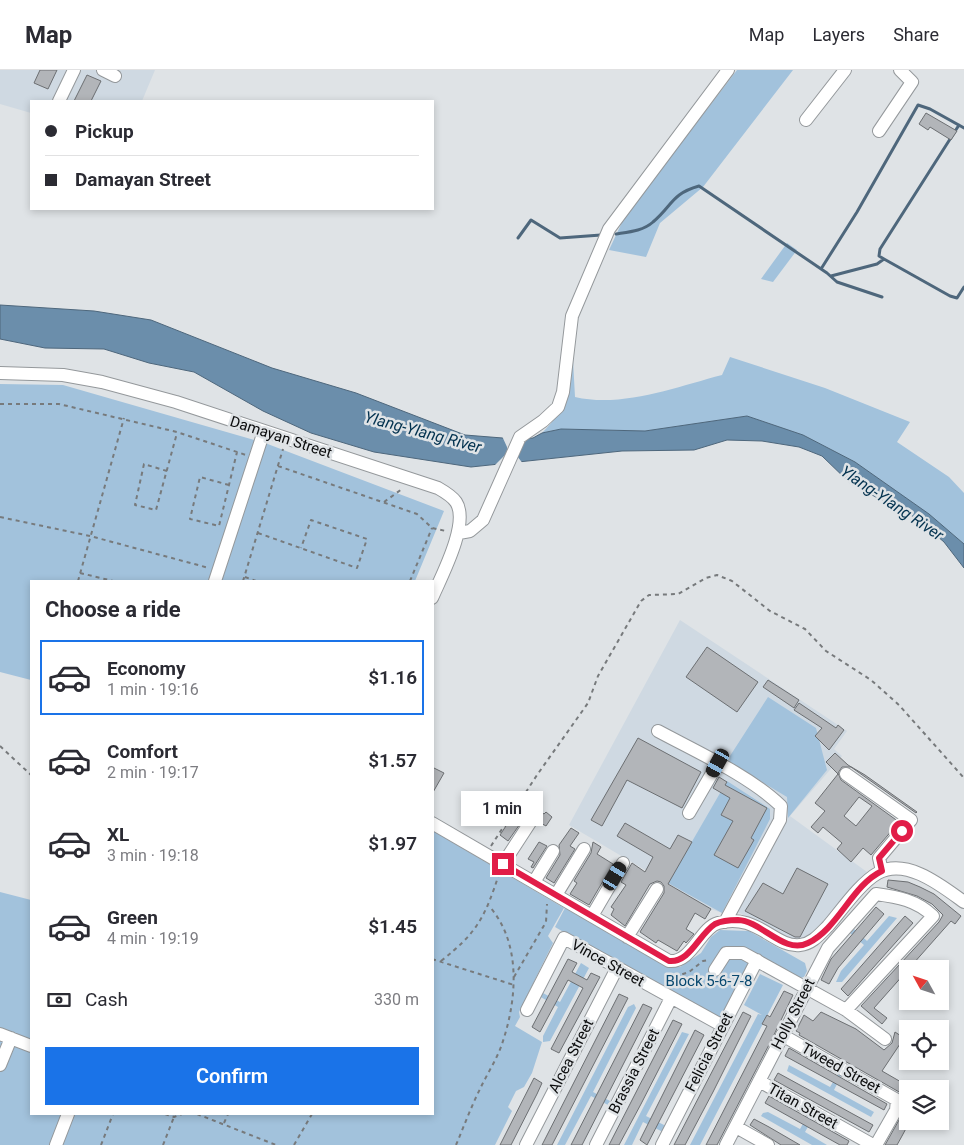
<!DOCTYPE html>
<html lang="en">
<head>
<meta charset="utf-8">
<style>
  :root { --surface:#fff; --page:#f2f2f3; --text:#2b2b33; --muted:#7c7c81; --line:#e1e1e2; --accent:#1a73e8 }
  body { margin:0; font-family:Roboto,sans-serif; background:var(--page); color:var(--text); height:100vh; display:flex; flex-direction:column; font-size:19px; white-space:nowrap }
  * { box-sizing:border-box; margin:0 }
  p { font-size:16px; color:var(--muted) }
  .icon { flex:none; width:28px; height:28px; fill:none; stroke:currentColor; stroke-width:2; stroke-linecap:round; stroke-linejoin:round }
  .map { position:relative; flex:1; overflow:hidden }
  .sheet { position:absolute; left:30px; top:510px; width:404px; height:535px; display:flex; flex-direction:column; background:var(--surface); border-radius:0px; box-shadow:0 2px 8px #0003 }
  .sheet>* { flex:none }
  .hud { position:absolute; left:30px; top:30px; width:404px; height:110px; border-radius:0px; box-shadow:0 2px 8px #0003; display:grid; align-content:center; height:110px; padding:0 15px; background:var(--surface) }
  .needle { width:32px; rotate:310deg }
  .fabs { position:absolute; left:899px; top:890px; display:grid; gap:10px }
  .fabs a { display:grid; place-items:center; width:50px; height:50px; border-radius:0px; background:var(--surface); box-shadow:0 2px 8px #0003; font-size:25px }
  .end { position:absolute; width:22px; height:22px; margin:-11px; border:6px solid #e11d48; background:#fff; box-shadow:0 0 0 2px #fff }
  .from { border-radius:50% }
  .bubble { position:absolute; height:35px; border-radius:0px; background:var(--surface); box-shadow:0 2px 8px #0003; font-size:16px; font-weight:600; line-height:35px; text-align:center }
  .car { position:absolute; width:15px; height:30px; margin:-15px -8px; border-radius:6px; box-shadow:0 0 4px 1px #0007; background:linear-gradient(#222 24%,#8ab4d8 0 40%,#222 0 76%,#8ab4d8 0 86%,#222 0) }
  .hud b { display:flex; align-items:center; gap:18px; height:48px; font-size:19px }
  .hud b+b { border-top:1px solid var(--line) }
  .hud i { width:12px; height:12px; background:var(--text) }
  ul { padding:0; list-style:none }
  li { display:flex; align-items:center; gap:15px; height:75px; margin:0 10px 8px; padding:0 5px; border:2px solid transparent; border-radius:0px }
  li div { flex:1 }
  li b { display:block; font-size:19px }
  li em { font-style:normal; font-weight:600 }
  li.current { border-color:var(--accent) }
  li>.icon { width:45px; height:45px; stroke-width:1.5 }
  h2 { padding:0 15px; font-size:22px; line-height:60px }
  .pay { display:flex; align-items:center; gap:12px; height:55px; padding:0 15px; font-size:19px }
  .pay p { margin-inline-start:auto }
  .cta { display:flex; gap:10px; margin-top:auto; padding:10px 15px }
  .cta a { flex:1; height:58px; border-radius:0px; background:var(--accent); color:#fff; font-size:20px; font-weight:600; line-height:58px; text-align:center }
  header { display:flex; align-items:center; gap:30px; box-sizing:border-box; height:70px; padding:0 25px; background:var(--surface); border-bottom:1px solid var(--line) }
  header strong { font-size:24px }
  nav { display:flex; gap:28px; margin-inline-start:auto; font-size:18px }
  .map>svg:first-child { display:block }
  .built { fill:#cfd9e2 }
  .green { fill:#a2c2dc }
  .water { fill:#6b8eab; stroke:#4e677c }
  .pier { fill:#dfe3e6 }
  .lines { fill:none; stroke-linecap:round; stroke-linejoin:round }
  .stream { stroke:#4e677c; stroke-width:3 }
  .building { fill:#b2b5b9; stroke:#6c6f72; fill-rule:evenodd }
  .minor-casing { stroke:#94989b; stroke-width:14 }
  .path { stroke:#777a7c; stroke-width:2; stroke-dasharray:4 4; stroke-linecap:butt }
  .minor { stroke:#fff; stroke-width:12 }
  .route { stroke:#e11d48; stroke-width:6 }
  .labels { text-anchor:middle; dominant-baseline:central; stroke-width:5; stroke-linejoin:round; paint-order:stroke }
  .street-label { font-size:15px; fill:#0c0d0e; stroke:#dfe3e6 }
  .park-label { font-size:15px; fill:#08486f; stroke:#dfe3e6 }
  .water-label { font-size:16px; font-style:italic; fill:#03324f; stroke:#dfe3e6 }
</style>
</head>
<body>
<header>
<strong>Map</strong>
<nav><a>Map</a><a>Layers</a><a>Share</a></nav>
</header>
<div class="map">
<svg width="964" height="1075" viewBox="0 0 964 1075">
  <rect width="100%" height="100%" fill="#dfe3e6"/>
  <path class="built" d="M0 0H155L142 31H31V43L0 34Z
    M680 550 847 661 834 679 842 686 790 746 867 802 813 864 805 870 792 871 736 841 722 843 711 839 569 755Z"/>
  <path class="green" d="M737 0H793L703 117 660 153 646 187 609 180 624 148Z
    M787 173 797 180 773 212 761 209Z
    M730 287 825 318 910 352 897 372 949 407 964 423V474L929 444 855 392 803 365 747 346 645 361 561 359 542 363C569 336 566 325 573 290L575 327C622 338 676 317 722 305Z
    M0 314 63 315 265 373 444 441 415 511H31V610L0 602Z
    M768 627 816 658 827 700 788 748 787 727 729 692 730 686Z
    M727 711 770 739V749L722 843 668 813Z
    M433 761 564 838 548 866 553 873 519 942 520 947 515 956 542 972 532 1003 524 1017 516 1021 508 1037 512 1041 495 1075H0V822L31 830V1044H432Z
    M565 838 663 895 680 897 701 883 711 867 720 860 749 861 805 893 807 901 804 907 800 908 756 884 723 946 717 949 665 921 555 857Z
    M889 846 897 848 842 912H836L841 901 864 875 850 863 854 859 867 871Z
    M581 893 589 898 550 971 543 972V966L558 937 539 926 541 922 560 932Z
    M760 904 783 915 700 1075H690L758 944 762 945 744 935Z
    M634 934 636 938 593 1022 610 1031 608 1035 591 1026 565 1075H557L628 937Z
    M682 962 689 964 646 1046 666 1056 663 1062 643 1052 632 1075H624Z
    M789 995 830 1017 838 1004 841 1006 834 1020 874 1042 871 1047 787 1001Z
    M768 1042 800 1059 808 1045 813 1048 805 1062 827 1075H812L761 1046 763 1043Z"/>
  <path class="water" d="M0 235 94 241 151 250 272 298 356 323 465 365 515 369 533 368 542 363 561 359 645 361 747 346 803 365 855 392 929 444 964 474V498L944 472 916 448 851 414 822 386 799 377 762 371 727 370 694 380 622 381 471 397 374 382 311 363 263 341 194 302 149 293 104 279 45 278 0 269Z"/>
  <path class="pier" d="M502 366 529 368 518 379 517 386 524 395 491 399 507 383V377Z"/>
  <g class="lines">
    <path class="stream" d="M616 164C629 162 643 161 653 152 673 135 671 124 699 116L827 203 837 212 882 227
      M518 168 531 150 560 168 601 165
      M884 189 879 186 880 179 959 55
      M821 199 857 142 918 35 930 39 964 58
      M831 206 877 194 884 189 950 226 957 228 964 217"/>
  </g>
  <path class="building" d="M40 0H57L48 19 34 13Z
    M87 5 101 11 91 31H74Z
    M926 43 957 61 951 70 930 57 928 60 919 54Z
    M707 577 758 612 737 642 686 607Z
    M768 610 799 630 794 638 763 617Z
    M799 633 836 658 838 655 844 660 829 680 815 666 822 658 794 640Z
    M638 668 701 702 682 738 627 710 602 756 591 750Z
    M835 683 848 695 865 705 917 742 916 743 851 697H842L838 703 841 710 899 752 871 785 863 778 851 792 837 779 842 773 823 757 818 763 811 757 825 741 815 733 838 704 826 692ZM859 727 872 736 856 756 844 746Z
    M432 697 444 703 432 724Z
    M719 707 727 712 725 715 767 738 751 768 754 770 738 798 714 785 733 751 721 745 730 728 713 718Z
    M523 730 544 744 546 742 552 747 546 756 539 752 535 744H527L508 771 500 765Z
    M625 753 670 779 678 765 692 772 668 814 711 839 705 849 695 843 686 859 694 864 686 873 684 871 677 881 658 870 656 873 640 862 664 823V816L661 812 657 811 650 814 625 856 611 845 614 839 611 837 626 815 621 812 632 793 645 802 653 787 617 766Z
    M571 758 579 763 570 776 575 779 554 813 546 808 560 785 559 775Z
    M539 772 547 776 533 798 531 797 534 792 528 789Z
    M593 772 601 777 597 784 613 794 589 835 570 824 577 813 574 811 591 783Z
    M797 798 828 814 800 867H795L745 841 763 813 783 824Z
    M888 810 908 812 920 817 934 824 961 846 955 854 951 851 874 938 887 948 882 954 861 936 939 852 943 845 932 834 917 826 887 817Z
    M876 837 884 844 838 898 829 914 821 910 831 889Z
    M905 846 913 853 848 926 841 919Z
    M568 889 577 893 572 902 587 910 591 903 600 907 559 983 551 979 583 918 568 910 540 962 532 957Z
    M784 921 793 925 772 969 717 1075H706L767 956 762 954 767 945 770 947Z
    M619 924 628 928 552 1075H542Z
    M643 934 652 938 604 1032 582 1075H571Z
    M743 942 751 946 713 1022 685 1075H674Z
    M821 942 856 959 884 980 892 973 895 962 904 968 882 1001 908 1016V1027L799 965 800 963 796 961 804 945 813 951Z
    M673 950 682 954 641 1034 619 1075H609Z
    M695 960 704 965 647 1075 640 1070Z
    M789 978 887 1034 884 1040 785 986Z
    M778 1003 873 1055 869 1062 774 1010Z
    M534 1008 542 1013 537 1024 511 1075H500Z
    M769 1026 849 1071 847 1075H840L765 1033Z
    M908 1034V1051H910L902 1066 897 1075H885Z
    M754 1049 769 1057 800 1075H781L750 1055Z"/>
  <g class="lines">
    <defs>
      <path id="minor" d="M103 0 115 6
        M59 31 74 0
        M806 50 845 0
        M879 61 912 12 900 0
        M0 303 63 305 102 312 176 332 438 418C445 422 452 426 456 432 470 453 441 507 432 528
        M459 463 470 461 483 450 520 367 543 351 558 337 563 322 572 246 609 159 728 0
        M215 511 264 361
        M658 661C697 682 750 706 781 736L780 750 725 852
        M846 704 911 750 879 788 882 801
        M689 743 718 693
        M432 753 669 891C692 893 700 858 718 853 757 842 774 878 800 875 812 874 820 864 828 856 841 841 860 813 878 803 906 787 942 816 964 832
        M503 794 531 751
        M534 812 553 781
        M556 825 584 779
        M592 846 623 793
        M627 867 657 819
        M715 900 726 883H743L846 940 885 969
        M527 940 564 868 723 956
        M0 964 31 976
        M782 965 897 1030 896 1040 876 1075
        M0 995 11 968
        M759 1011 873 1075
        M736 1057 768 1075
        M56 1075 68 1044
        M526 1075 617 898
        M596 1075 671 928
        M662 1075 757 890
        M726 1075 828 878 876 824C898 827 916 830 933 846L846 940"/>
    </defs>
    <use href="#minor" class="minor-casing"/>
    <path class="path" d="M0 334H59L177 362 246 385
      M278 396 417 444 432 458 446 461
      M167 401 144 394 135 435 156 440 177 363
      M229 415 200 407 190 449 219 456 237 382
      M384 432 402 419
      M0 447 90 466 209 498
      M258 463 357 498 367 469 311 450 301 478
      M80 503 113 511
      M245 507 256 511
      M78 511 124 348
      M243 511 283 379
      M410 511 432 458
      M0 676 31 705
      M491 776 537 705 588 633 598 606 641 531 649 525 678 524 706 508 717 505 732 511 770 541 805 559 826 581 871 610 899 635 964 708
      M432 889 514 915
      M441 891C477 863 485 847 499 804
      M514 907 546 852 547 834
      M674 916 677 906 689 902 703 891 709 890
      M165 1044 174 1047 182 1044
      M197 1044 276 1075
      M224 1053 228 1044
      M101 1075 113 1044
      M163 1075 174 1047
      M294 1075 312 1044
      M456 1075C464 1056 471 1037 480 1019 487 1004 497 989 502 974 517 930 522 873 489 836"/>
    <use href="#minor" class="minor"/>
  </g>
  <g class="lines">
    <path class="route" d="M503 794 669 891C690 893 699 864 715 854 721 851 732 850 738 850 762 851 784 885 808 873 838 859 852 815 882 801L879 788 902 761"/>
  </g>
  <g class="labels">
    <g class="street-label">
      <text transform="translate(281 367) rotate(18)">Damayan Street</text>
      <text transform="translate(608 893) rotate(29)">Vince Street</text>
      <text transform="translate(793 944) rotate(-63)">Holly Street</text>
      <text transform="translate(709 982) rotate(-63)">Felicia Street</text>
      <text transform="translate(571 986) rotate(-63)">Alcea Street</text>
      <text transform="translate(841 998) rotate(29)">Tweed Street</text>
      <text transform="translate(634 1001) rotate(-63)">Brassia Street</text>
      <text transform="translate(803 1036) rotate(29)">Titan Street</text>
    </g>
    <g class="park-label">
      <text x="709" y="911">Block 5-6-7-8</text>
    </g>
    <g class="water-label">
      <text transform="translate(423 362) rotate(15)">Ylang-Ylang River</text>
      <text transform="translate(892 433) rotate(34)">Ylang-Ylang River</text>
    </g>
  </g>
</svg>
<div class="fabs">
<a><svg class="needle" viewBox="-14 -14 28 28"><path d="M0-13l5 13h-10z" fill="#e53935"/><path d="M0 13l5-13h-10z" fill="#7c7c81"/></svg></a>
<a><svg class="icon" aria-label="locate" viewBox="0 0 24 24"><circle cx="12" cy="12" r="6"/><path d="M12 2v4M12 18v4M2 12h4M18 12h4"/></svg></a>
<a><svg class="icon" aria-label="layers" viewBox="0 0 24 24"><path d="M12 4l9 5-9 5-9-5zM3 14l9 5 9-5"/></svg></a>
</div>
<i class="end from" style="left:902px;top:761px"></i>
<i class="end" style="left:503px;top:794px"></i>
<div class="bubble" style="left:461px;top:721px;width:82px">1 min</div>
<i class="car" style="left:718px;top:693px;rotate:209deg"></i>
<i class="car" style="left:615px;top:806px;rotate:31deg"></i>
<div class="hud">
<b><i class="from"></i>Pickup</b>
<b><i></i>Damayan Street</b>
</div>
<section class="sheet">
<h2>Choose a ride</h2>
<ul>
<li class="current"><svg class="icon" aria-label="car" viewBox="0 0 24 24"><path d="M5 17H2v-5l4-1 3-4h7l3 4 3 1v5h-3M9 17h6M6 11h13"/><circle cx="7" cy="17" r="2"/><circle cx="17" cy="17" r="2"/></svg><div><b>Economy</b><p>1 min · 19:16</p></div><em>$1.16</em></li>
<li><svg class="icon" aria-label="car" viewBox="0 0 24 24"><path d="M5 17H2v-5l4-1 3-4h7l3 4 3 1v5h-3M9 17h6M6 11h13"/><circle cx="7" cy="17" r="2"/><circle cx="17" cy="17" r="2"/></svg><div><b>Comfort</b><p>2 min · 19:17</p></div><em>$1.57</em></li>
<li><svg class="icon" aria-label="car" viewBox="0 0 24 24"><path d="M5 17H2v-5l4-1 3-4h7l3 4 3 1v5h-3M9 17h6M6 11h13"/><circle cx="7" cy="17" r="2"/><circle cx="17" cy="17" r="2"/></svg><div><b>XL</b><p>3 min · 19:18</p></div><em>$1.97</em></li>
<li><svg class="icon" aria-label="car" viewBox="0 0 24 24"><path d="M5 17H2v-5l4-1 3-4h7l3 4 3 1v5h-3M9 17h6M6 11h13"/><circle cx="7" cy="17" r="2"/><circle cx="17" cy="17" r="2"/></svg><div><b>Green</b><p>4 min · 19:19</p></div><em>$1.45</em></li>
</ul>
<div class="pay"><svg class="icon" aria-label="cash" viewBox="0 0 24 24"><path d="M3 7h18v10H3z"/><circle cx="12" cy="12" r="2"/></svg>Cash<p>330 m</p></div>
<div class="cta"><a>Confirm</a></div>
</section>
</div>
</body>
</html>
